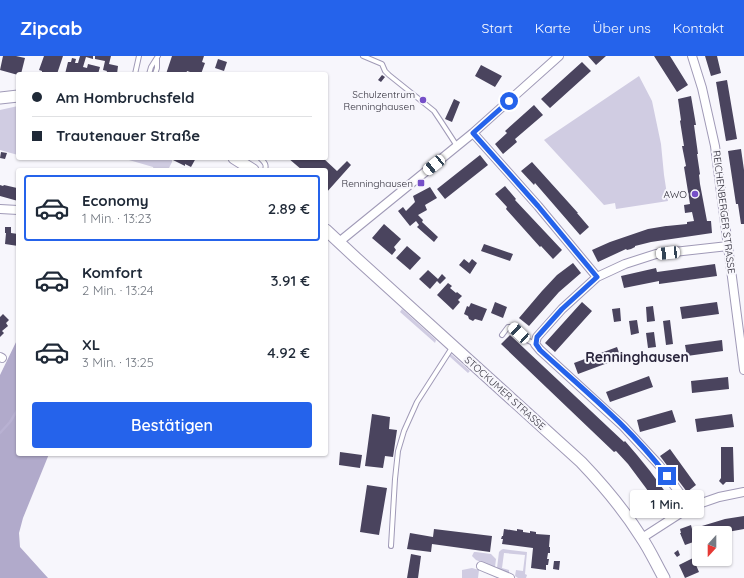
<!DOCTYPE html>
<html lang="de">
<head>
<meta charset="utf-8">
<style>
  :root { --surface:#fff; --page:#f2f2f3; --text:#1f2937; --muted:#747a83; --line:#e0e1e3; --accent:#2563eb }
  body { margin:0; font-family:Quicksand,sans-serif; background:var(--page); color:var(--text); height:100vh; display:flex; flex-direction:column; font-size:15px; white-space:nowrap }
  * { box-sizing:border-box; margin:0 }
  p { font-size:13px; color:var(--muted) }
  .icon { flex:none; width:22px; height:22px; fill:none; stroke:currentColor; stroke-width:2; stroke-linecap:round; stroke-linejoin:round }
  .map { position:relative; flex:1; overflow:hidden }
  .side { position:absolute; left:16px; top:112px; width:312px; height:288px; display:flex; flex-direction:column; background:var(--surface); border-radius:4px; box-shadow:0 1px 3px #0004 }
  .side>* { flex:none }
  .guide { position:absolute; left:16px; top:16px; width:312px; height:88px; border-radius:4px; box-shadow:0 1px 3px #0004; display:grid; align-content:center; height:88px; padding:0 16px; background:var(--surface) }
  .needle { width:26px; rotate:201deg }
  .buttons { position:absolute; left:692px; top:470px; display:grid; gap:8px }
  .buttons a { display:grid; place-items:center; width:40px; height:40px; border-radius:4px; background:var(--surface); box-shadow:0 1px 3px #0004; font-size:20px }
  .end { position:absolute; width:18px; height:18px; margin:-9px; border:5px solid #2563eb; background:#fff; box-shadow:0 0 0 2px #fff }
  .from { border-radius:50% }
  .bubble { position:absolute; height:28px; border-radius:4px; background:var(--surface); box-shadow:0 1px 3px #0004; font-size:13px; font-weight:600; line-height:28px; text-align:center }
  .car { position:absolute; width:12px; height:24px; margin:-12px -6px; border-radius:5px; box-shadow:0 0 3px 1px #0007; background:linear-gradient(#fff 24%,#345 0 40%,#fff 0 76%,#345 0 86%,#fff 0) }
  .guide b { display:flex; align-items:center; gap:14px; height:38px; font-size:15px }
  .guide b+b { border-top:1px solid var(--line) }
  .guide i { width:10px; height:10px; background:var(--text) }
  ul { padding:7px 0 0; list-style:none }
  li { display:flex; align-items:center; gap:12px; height:66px; margin:0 8px 6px; padding:0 8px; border:2px solid transparent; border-radius:4px }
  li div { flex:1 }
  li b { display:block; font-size:15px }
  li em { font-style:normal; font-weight:600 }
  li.selected { border-color:var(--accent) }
  li>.icon { width:36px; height:36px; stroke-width:1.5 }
  .cta { display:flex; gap:8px; margin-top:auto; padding:8px 16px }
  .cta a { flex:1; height:46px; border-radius:4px; background:var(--accent); color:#fff; font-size:16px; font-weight:600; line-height:46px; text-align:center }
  header { display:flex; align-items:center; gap:24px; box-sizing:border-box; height:56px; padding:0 20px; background:var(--accent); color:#fff }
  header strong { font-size:19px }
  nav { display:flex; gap:22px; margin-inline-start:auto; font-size:14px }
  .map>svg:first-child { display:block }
  .green { fill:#d0cce2 }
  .forest { fill:#b1aacb }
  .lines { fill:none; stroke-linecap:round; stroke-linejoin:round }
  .stream { stroke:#b8b1d2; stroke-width:2.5 }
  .building { fill:#4a445e }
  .lane-casing { stroke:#a09ab7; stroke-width:6 }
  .street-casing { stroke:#a09ab7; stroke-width:10 }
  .secondary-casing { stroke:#a09ab7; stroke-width:13 }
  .lane { stroke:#fff; stroke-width:4 }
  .street { stroke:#fff; stroke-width:8 }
  .secondary { stroke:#fff; stroke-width:11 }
  .route { stroke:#2563eb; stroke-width:5 }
  .poi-dot { fill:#764fc8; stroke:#f7f6fc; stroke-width:1.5 }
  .labels { text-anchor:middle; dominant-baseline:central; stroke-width:4; stroke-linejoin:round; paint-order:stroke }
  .poi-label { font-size:10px; fill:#302e3a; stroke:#f7f6fc; text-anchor:end }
  .street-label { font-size:10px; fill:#302e3a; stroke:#f7f6fc }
  .district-label { font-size:14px; font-weight:bold; fill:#2a253c; stroke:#f7f6fc }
</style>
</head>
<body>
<header>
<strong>Zipcab</strong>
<nav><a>Start</a><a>Karte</a><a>Über uns</a><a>Kontakt</a></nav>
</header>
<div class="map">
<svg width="744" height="522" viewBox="0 0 744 522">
  <rect width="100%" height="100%" fill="#f7f6fc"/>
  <path class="green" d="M639 20 652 45 661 88 664 119 668 145 616 153 615 147 604 149 544 84Z
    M18 50V99L0 94V54Z
    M122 102H172V106L168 114H154L153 111Z
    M402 253 436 284 435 287 434 286 400 256Z
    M451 298 470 315 468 317 449 300Z
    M503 493 527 496 525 518 527 519 526 522H518L515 520 516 514 523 515 525 499 504 497 502 512 509 514V518L498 514 497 512 499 496 501 494Z
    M474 496H476L491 498 496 503 495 511H493L476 504 472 500Z
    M472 512 479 514 478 522H462V514Z"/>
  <path class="forest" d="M18 282V398H49L23 462 19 477 20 491 48 522H0V319Z"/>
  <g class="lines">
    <path class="stream" d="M0 377 10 366 18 353"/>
  </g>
  <path class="building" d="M3 0H16L25 2 21 18 18 19 0 14Z
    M44 0H63L57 18H46L42 17V15L39 14Z
    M80 0H93V3L86 1 83 11 87 12 88 8 100 11 98 18H65L68 6H71L72 2 76 3 75 7H78Z
    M95 0H111L109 8 118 10 117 18H106L107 15 103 14 105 5 95 3Z
    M172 0H204L202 6 205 7 201 18H196L187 15 186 18H166Z
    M588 0H606L596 9Z
    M654 0H670L688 29 677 36Z
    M705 0H717L721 17 711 20Z
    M218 3 227 6 224 15 215 12Z
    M582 6 591 15 550 52 541 43Z
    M481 9 502 20 495 31 475 20Z
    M382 19 385 21 381 26 378 24Z
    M727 24 737 83 726 85 716 26Z
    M691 40 696 69H694L698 98H697L700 118 699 119 700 128 707 165H711L712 177 651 186 635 190V191L631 193 627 194 626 193 598 206 592 194 610 186 648 173 666 170H667L687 168V166L694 165 692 156 685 157 684 149 690 148 684 111 686 110 682 90H684L680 65 681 64 678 43Z
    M454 43 460 46 452 66 445 63Z
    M534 49 543 59 515 83 517 86 503 98 495 88 507 77 505 75Z
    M741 93 744 114V168H741L738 148H736L728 95Z
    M1 96 7 97 5 103 0 102Z
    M480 99 488 109 445 143 437 133Z
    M173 102H196L191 111 185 108V110L173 104Z
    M288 102H323L337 115 347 105 351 109 326 137V114H302Z
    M532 106 578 157H577L589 171 580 179 535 127 534 129 521 115Z
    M17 128 18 145 0 140V129L3 130 4 129 17 132Z
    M505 130 516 143 515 144 562 194 553 203 541 190 540 191 506 153 507 151 495 138Z
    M430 131 437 142 425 149 427 154 418 159 423 164 422 166 438 181 434 186 417 171 419 169 416 165 410 170 398 155 403 151 406 155 415 146 413 140Z
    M384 168 401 183 394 191 396 194 392 199 372 182Z
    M5 171H11V177L18 178V190L5 188 6 177H5Z
    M484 188 513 198 510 205 481 195Z
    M407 190 421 202 410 214 396 202Z
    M464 203 469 207 472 203 477 207 470 218 459 209Z
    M573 207 581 217 559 236 529 270 519 262 542 235 557 219Z
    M715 208 717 220 659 228V225L624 232 621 220 656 212 657 216Z
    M428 214 438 223 442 218 446 222 440 228 437 225 430 233 419 223Z
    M448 227 452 230 450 232 456 237 457 236 462 240 458 244 460 246 453 254 437 239Z
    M495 246 507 251 503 262 491 257Z
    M582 246 592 255 555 296 545 287Z
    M717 246 719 258 682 263 680 251Z
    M471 247 487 253 482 265 475 263 473 265 469 263 468 260 464 258 467 250 469 251Z
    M653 250 655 265 647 266 646 251Z
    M620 252 621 265 614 266 612 253Z
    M3 258 9 264 6 267 8 270 2 275 4 277 0 281V261Z
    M637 264 639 277 631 279 629 265Z
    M670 264 673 288 666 289 663 265Z
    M654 276 656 291 648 292 646 277Z
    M510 279 624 386 625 385 637 399 650 415 672 445 676 446 675 451 670 450 663 455 628 408 616 395 614 396 501 288Z
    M722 284 723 295 687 300 685 289Z
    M617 291 621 302 578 318 574 307Z
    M649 320 653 331 610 346 606 336Z
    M728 321 729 333 692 337 691 325Z
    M672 354 676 366 640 376 637 364Z
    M372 358 390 361 389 373 397 374 393 401 385 400 383 412 365 410Z
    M732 358 734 371 697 376 695 363Z
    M721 391H733L734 426H726L723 429 719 425 721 422Z
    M670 393 696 429 687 436 660 400Z
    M340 396 362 399 360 412 339 409Z
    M367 429 387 432 379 479 360 476Z
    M744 460V473L722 477H699V484L685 489 680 477H681L680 473 691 469 692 473 725 463Z
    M434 473 492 480 490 496 432 488 431 496 407 493 410 477 433 481Z
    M504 473 517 475V473L523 474V476L530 477V475L536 476V478L550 479 549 491H550V497H548L547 503H549L548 509H546V514L531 512 533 492 502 488 503 483H501L502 480H503Z
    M678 494 680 499 677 501 674 497Z
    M411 498 421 500 418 522H407Z
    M693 502 699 516 685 522 679 509Z
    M554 505H560L559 514 553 513Z"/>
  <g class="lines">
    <defs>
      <path id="lane" d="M363 0 382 8 385 15 389 19 434 55 442 67 457 90
        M135 18 139 0
        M149 18 151 11 158 0
        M155 18 157 12V3
        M260 102C264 106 267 108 265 114
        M502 279 508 271H513L525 283 535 288
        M391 490 395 423 398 395 404 375 417 346 453 290"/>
      <path id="street" d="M692 0 702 32 715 90 744 314
        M473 77 538 150 597 221
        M0 153 18 154
        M339 186 473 77 559 0
        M0 301 2 302
        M690 451 659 409 623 370 540 294 535 288 537 281 562 253 597 221 625 208 656 198 728 190
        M642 482 690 451 719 441 744 436
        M481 510 510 522"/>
      <path id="secondary" d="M0 42 18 40
        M234 102 253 114
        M326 174 356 202 581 406C603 429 624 454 641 481 650 494 656 508 664 522"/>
    </defs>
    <use href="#lane" class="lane-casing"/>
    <use href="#street" class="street-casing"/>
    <use href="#secondary" class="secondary-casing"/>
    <use href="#lane" class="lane"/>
    <use href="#street" class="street"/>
    <use href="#secondary" class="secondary"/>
  </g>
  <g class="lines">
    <path class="route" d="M509 45 473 77 538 150 597 221 562 253 537 281 536 288 540 294C584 334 631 372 667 420"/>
  </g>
  <g class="poi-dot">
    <circle cx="423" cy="44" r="4"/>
    <rect x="417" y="123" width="8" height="8" rx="2"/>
    <circle cx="695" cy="138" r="4"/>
  </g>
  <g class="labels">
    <g class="poi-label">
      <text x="415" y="38">Schulzentrum<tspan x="415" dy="12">Renninghausen</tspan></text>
      <text x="413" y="127">Renninghausen</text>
      <text x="687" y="138">AWO</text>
    </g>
    <g class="street-label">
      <text transform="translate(724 156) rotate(83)">REICHENBERGER STRASSE</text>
      <text transform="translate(505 337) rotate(42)">STOCKUMER STRASSE</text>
    </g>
    <g class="district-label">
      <text x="637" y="301">Renninghausen</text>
    </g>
  </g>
</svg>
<div class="buttons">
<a><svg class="needle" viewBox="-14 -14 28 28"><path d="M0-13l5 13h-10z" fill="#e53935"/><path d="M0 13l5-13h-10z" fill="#747a83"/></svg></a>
</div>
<i class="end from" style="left:509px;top:45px"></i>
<i class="end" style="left:667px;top:420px"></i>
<div class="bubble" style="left:630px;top:434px;width:74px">1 Min.</div>
<i class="car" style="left:434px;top:109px;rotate:231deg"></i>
<i class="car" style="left:668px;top:197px;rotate:264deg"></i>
<i class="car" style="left:519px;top:277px;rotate:313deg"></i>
<div class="guide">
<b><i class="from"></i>Am Hombruchsfeld</b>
<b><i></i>Trautenauer Straße</b>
</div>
<section class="side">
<ul>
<li class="selected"><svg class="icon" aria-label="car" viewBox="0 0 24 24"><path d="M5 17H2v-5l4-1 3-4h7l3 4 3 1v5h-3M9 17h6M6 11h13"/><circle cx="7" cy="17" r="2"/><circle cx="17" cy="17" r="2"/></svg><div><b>Economy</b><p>1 Min. · 13:23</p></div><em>2.89 €</em></li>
<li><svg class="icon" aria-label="car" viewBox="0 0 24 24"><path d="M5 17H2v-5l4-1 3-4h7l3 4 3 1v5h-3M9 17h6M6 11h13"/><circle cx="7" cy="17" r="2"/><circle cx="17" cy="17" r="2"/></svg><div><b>Komfort</b><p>2 Min. · 13:24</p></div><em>3.91 €</em></li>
<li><svg class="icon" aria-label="car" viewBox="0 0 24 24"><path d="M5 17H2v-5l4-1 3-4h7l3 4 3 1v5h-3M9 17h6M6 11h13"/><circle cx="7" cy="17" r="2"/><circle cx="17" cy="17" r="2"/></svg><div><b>XL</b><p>3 Min. · 13:25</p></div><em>4.92 €</em></li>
</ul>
<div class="cta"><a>Bestätigen</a></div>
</section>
</div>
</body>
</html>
